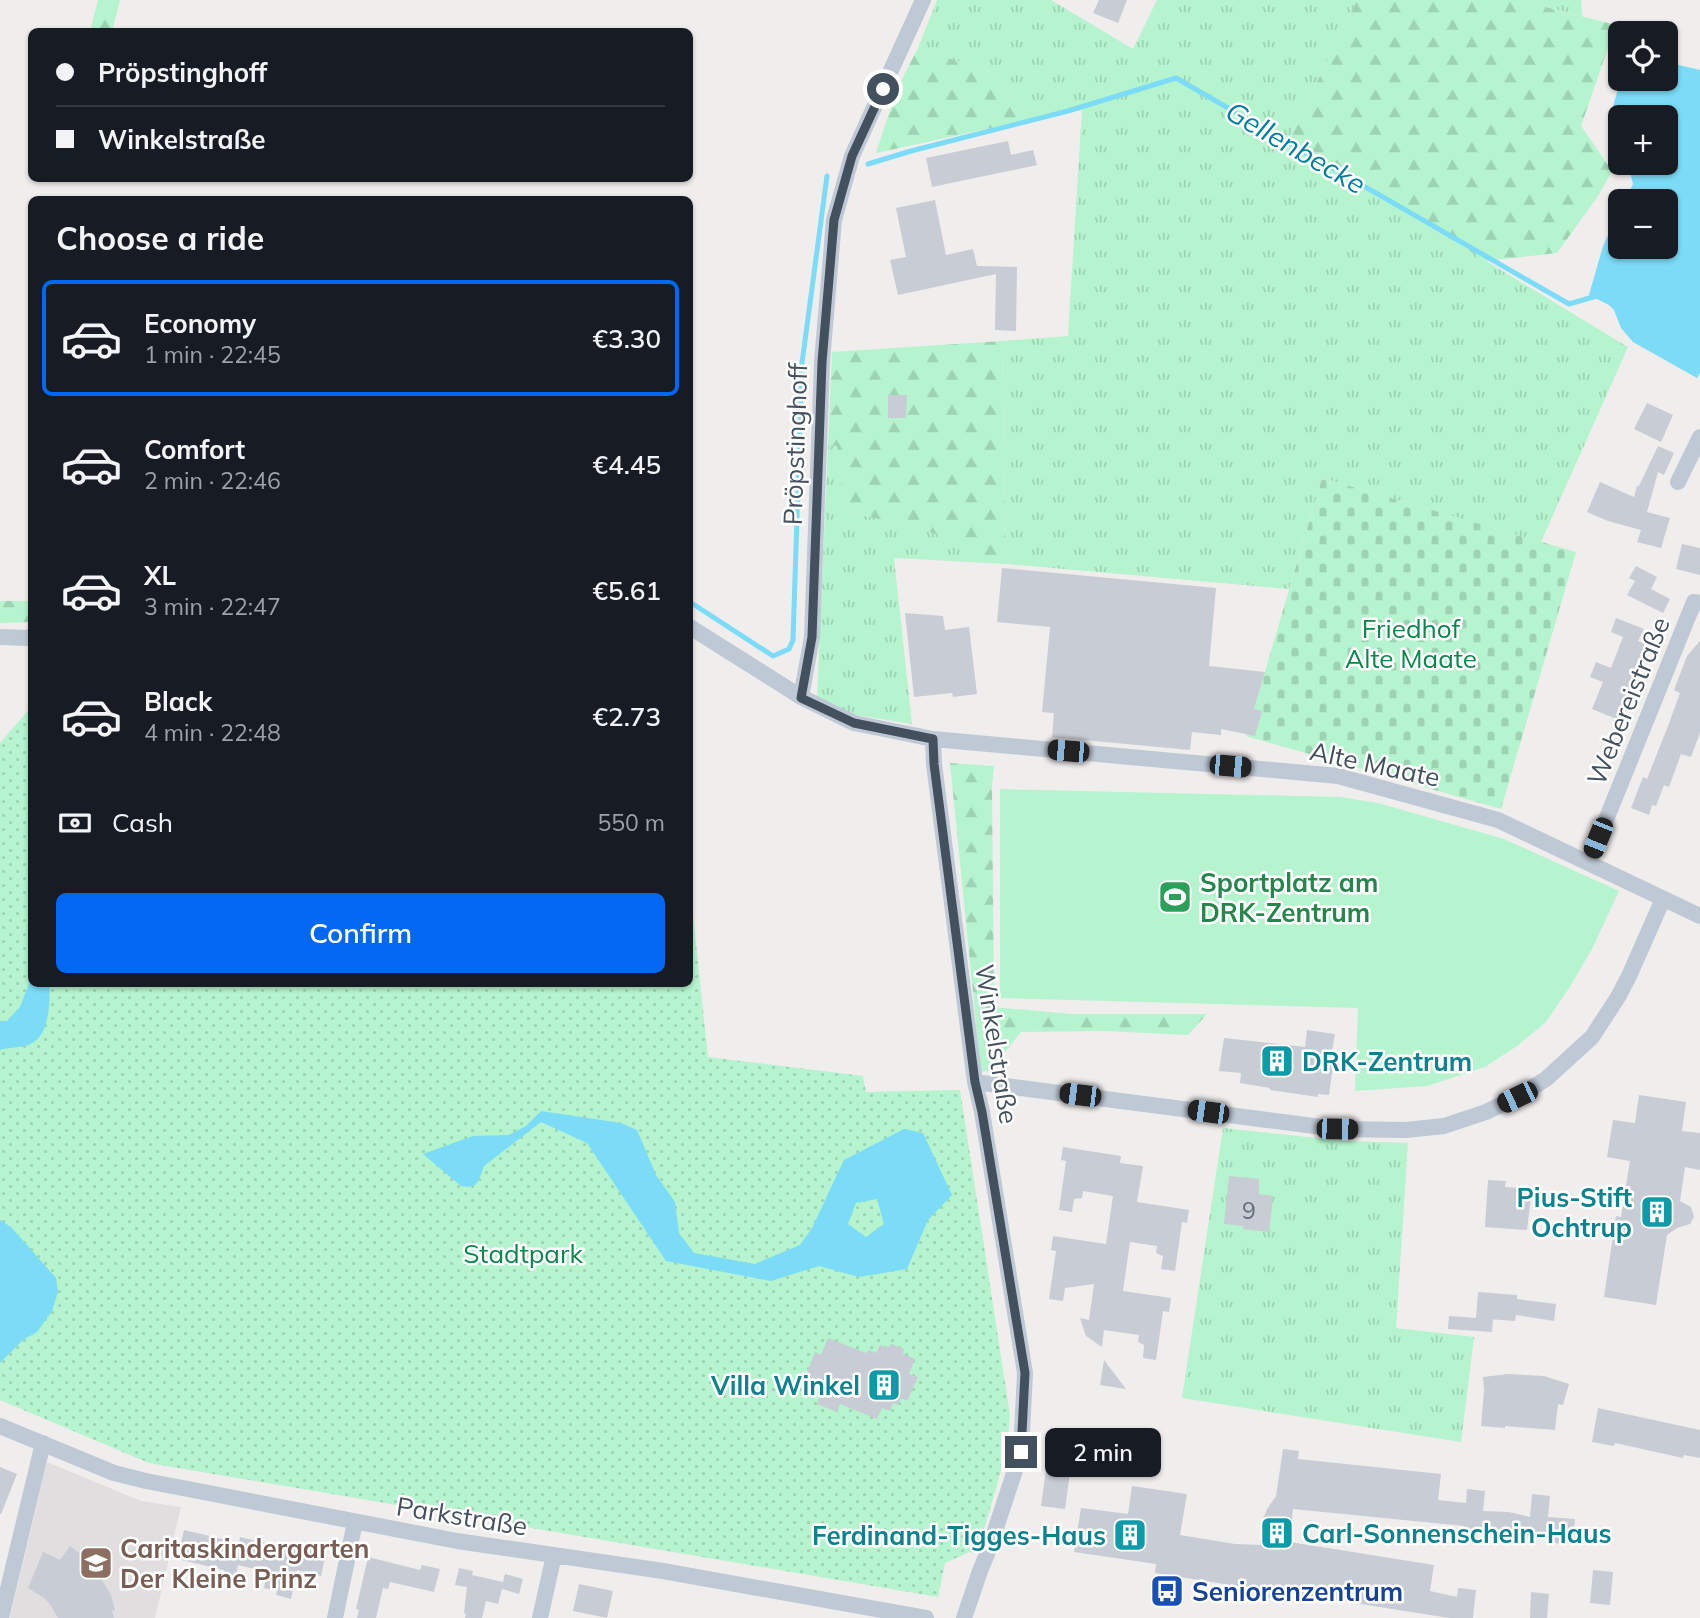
<!DOCTYPE html>
<html lang="en">
<head>
<meta charset="utf-8">
<style>
  :root { --surface:#171b24; --page:#20242c; --text:#f1f3f6; --muted:#9ea1a6; --line:#363941; --accent:#0268f4 }
  body { margin:0; font-family:Mulish,sans-serif; background:var(--page); color:var(--text); height:100vh; display:flex; flex-direction:column; font-size:26px; white-space:nowrap }
  * { box-sizing:border-box; margin:0 }
  p { font-size:23px; color:var(--muted) }
  .icon { flex:none; width:38px; height:38px; fill:none; stroke:currentColor; stroke-width:2; stroke-linecap:round; stroke-linejoin:round }
  .map { position:relative; flex:1; overflow:hidden }
  .details { position:absolute; left:28px; top:196px; width:665px; height:791px; display:flex; flex-direction:column; background:var(--surface); border-radius:10px; box-shadow:0 2px 5px #0004 }
  .details>* { flex:none }
  .hud { position:absolute; left:28px; top:28px; width:665px; height:154px; border-radius:10px; box-shadow:0 2px 5px #0004; display:grid; align-content:center; height:154px; padding:0 28px; background:var(--surface) }
  .fabs { position:absolute; left:1608px; top:21px; display:grid; gap:14px }
  .fabs a { display:grid; place-items:center; width:70px; height:70px; border-radius:10px; background:var(--surface); box-shadow:0 2px 5px #0004; font-size:35px }
  .end { position:absolute; width:32px; height:32px; margin:-16px; border:9px solid #43505d; background:#fff; box-shadow:0 0 0 4px #fff }
  .from { border-radius:50% }
  .bubble { position:absolute; height:49px; border-radius:10px; background:var(--surface); box-shadow:0 2px 5px #0004; font-size:23px; font-weight:600; line-height:49px; text-align:center }
  .car { position:absolute; width:21px; height:42px; margin:-21px -10px; border-radius:9px; box-shadow:0 0 5px 2px #0007; background:linear-gradient(#222 24%,#8ab4d8 0 40%,#222 0 76%,#8ab4d8 0 86%,#222 0) }
  .hud b { display:flex; align-items:center; gap:24px; height:66px; font-size:26px }
  .hud b+b { border-top:2px solid var(--line) }
  .hud i { width:18px; height:18px; background:var(--text) }
  ul { padding:0; list-style:none }
  li { display:flex; align-items:center; gap:21px; height:116px; margin:0 14px 10px; padding:0 14px; border:4px solid transparent; border-radius:10px }
  li div { flex:1 }
  li b { display:block; font-size:26px }
  li em { font-style:normal; font-weight:600 }
  li.active { border-color:var(--accent) }
  li>.icon { width:63px; height:63px; stroke-width:1.5 }
  h2 { padding:0 28px; font-size:32px; line-height:84px }
  .pay { display:flex; align-items:center; gap:18px; height:77px; padding:0 28px; font-size:26px }
  .pay p { margin-inline-start:auto }
  .button { display:flex; gap:14px; margin-top:auto; padding:14px 28px }
  .button a { flex:1; height:80px; border-radius:10px; background:var(--accent); color:#fff; font-size:28px; font-weight:600; line-height:80px; text-align:center }
  .map>svg:first-child { display:block }
  .education { fill:#e1dedf }
  .grass { fill:url(#grass-tufts) }
  .forest { fill:url(#forest-firs) }
  .cemetery { fill:url(#cemetery-stones) }
  .park { fill:url(#park-dots) }
  .pitch { fill:#b5f4ce }
  .water { fill:#7cdbf7; fill-rule:evenodd }
  .lines { fill:none; stroke-linecap:round; stroke-linejoin:round }
  .stream { stroke:#7cdbf7; stroke-width:5 }
  .building { fill:#c8ccd4 }
  .street { stroke:#bec9d5; stroke-width:16 }
  .route { stroke:#43505d; stroke-width:9 }
  .labels { text-anchor:middle; dominant-baseline:central; stroke-width:5; stroke-linejoin:round; paint-order:stroke }
  .number-label { font-size:23px; fill:#646f7b }
  .street-label { font-size:26px; fill:#43505d; stroke:#fff }
  .park-label { font-size:26px; fill:#0b874b; stroke:#fff }
  .leisure-label { font-size:26px; font-weight:bold; fill:#27864d; stroke:#fff; text-anchor:start }
  .culture-label { font-size:26px; font-weight:bold; fill:#0d838f; stroke:#fff; text-anchor:end }
  .education-label { font-size:26px; font-weight:bold; fill:#785e54; stroke:#fff; text-anchor:start }
  .transit-label { font-size:26px; font-weight:bold; fill:#164399; stroke:#fff; text-anchor:start }
  .water-label { font-size:28px; font-style:italic; fill:#027ea3; stroke:#fff }
</style>
</head>
<body>
<div class="map">
<svg width="1700" height="1618" viewBox="0 0 1700 1618">
  <defs>
    <pattern id="grass-tufts" width="24" height="20" patternUnits="userSpaceOnUse" patternTransform="scale(1.75)"><rect width="24" height="20" fill="#b5f4ce"/><path d="M3 7l-1-3M5 7V3M7 7l1-3M15 17l-1-3M17 17v-4M19 17l1-3" fill="none" stroke="#9dd3b3"/></pattern>
    <pattern id="forest-firs" width="22" height="20" patternUnits="userSpaceOnUse" patternTransform="scale(1.75)"><rect width="22" height="20" fill="#b5f4ce"/><path d="M5 1l3.5 6h-7zM16 11l3.5 6h-7z" fill="#9dd3b3"/></pattern>
    <pattern id="cemetery-stones" width="16" height="16" patternUnits="userSpaceOnUse" patternTransform="scale(1.75)"><rect width="16" height="16" fill="#b5f4ce"/><path d="M2 7V4a2 2 0 0 1 4 0v3zM10 15v-3a2 2 0 0 1 4 0v3z" fill="#9dd3b3"/></pattern>
    <pattern id="park-dots" width="8" height="8" patternUnits="userSpaceOnUse" patternTransform="scale(1.75)"><rect width="8" height="8" fill="#b5f4ce"/><path d="M2 2h.1M6 6h.1" fill="none" stroke="#9dd3b3" stroke-width="1.8" stroke-linecap="round"/></pattern>
  </defs>
  <rect width="100%" height="100%" fill="#f0eded"/>
  <path class="education" d="M47 1462 141 1501 181 1507 155 1618H10Z"/>
  <path class="grass" d="M937 0H1051L1133 49 1157 0H1357L1288 141 1628 347 1541 542 1322 478 1289 589 1007 564 894 558 912 724 850 714 817 697 828 445H837L844 511 925 530 1006 563 1002 341 1068 336 1082 109 1029 120 994 73 918 48Z
    M1518 0H1581L1582 16Z
    M1223 1128 1345 1141 1408 1143 1396 1328 1474 1337 1461 1442 1182 1398Z"/>
  <path class="forest" d="M98 0H120L112 31H90Z
    M1357 0H1518L1616 25 1581 126 1612 171 1598 196 1557 253 1486 261 1288 141Z
    M918 48 994 73 1029 120 876 153 897 89Z
    M1002 341 1006 564 925 530 844 511 837 446 828 445 832 352Z
    M0 601H31V622L0 623Z
    M950 763 994 766 992 785 994 1007 1071 1014H1207L1188 1035 1105 1031 1021 1032 991 1070 981 1072Z"/>
  <path class="cemetery" d="M1322 478 1576 552 1501 809 1246 736Z"/>
  <path class="park" d="M31 707 32 984H690V887L708 1057 863 1076 866 1092 960 1090 1010 1415 1007 1450 977 1554 969 1552 945 1563 938 1597 149 1463 0 1400V743Z"/>
  <path class="pitch" d="M1000 789 1340 797 1378 803 1504 839 1619 891 1593 947 1571 985 1546 1022 1517 1046 1485 1067 1427 1086 1355 1091 1358 1008 1000 998Z"/>
  <path class="water" d="M1666 62 1700 70V373L1697 378 1633 342 1621 328 1614 310 1609 305 1589 295 1603 246 1620 209V247H1666V201H1624L1633 184 1629 167 1623 163H1666V117H1620V161L1608 152 1610 117 1620 82 1623 79H1666Z
    M31 978 32 984H50C49 1003 51 1037 28 1045 20 1048 9 1047 0 1050V1021H7L20 1007Z
    M541 1111 621 1123 637 1130 656 1175 675 1202 679 1233 694 1253 755 1264 800 1245 812 1228 844 1160 904 1129 923 1133 952 1195 928 1220 907 1269 859 1277 819 1266 771 1281 666 1261 587 1143 541 1122 484 1166 479 1180 475 1185 468 1187 461 1186 423 1154 473 1136 509 1135 526 1126ZM877 1199 884 1224 866 1237 848 1224 856 1203Z
    M0 1220 11 1227 56 1278 58 1292 52 1311 37 1332 23 1340 0 1363Z"/>
  <g class="lines">
    <path class="stream" d="M868 164 911 151 1068 111 1176 78 1569 304 1600 295
      M690 602 773 656 789 649 793 640 802 363 827 176"/>
  </g>
  <path class="building" d="M1099 0H1127L1118 23 1093 13Z
    M1008 141 1011 155 1033 150 1037 165 932 187 926 158Z
    M935 200 946 255 973 249 977 266 1017 267 1016 331 995 330 996 274 898 295 890 260 906 257 896 208Z
    M888 395H907L906 418H888Z
    M1647 403 1673 415 1661 442 1634 429Z
    M1658 446 1674 453 1664 475 1658 472 1647 512 1670 518 1661 548 1637 542 1641 530 1608 521 1587 512 1600 482 1634 497 1637 486H1639Z
    M1682 544 1700 548V575L1676 569Z
    M1636 566 1657 577 1651 589 1670 599 1663 613 1627 595 1635 581 1629 578Z
    M1002 568 1216 588 1209 666 1265 672 1254 709 1262 711 1255 736 1221 729V735L1192 732 1190 750 1052 737 1054 713 1042 712 1050 627 997 622Z
    M905 613 943 616 945 630 969 627 977 694 953 697 952 693 914 697Z
    M1616 618 1644 629 1638 641 1648 645 1619 720 1592 709 1603 682 1590 677 1596 662 1611 668 1623 637 1611 632Z
    M1700 641V733L1691 757 1681 754 1669 787 1664 785 1656 806 1652 805 1649 815 1631 808 1643 777 1647 779 1668 726 1680 693 1674 690 1687 656Z
    M1307 1030 1335 1034 1332 1051H1335L1329 1095 1318 1094V1097L1270 1090V1088L1240 1083 1241 1073 1219 1071 1224 1038 1305 1047Z
    M1639 1095 1686 1102 1682 1131 1700 1133V1170L1685 1167 1680 1201 1691 1207 1694 1217 1690 1224 1677 1228 1667 1235 1656 1305 1604 1297 1616 1216 1621 1217 1630 1161 1607 1157 1613 1120 1635 1123Z
    M1063 1147 1121 1156 1120 1163 1143 1166 1137 1202 1189 1210 1187 1223 1182 1222 1175 1271 1161 1269 1163 1256 1156 1253 1157 1246 1130 1242 1123 1291 1171 1298 1169 1312 1163 1311 1156 1360 1143 1358 1144 1345 1138 1342 1139 1335 1104 1330 1102 1347 1086 1336 1080 1318 1089 1320 1094 1284 1065 1288 1063 1301 1049 1299 1056 1251 1051 1250 1053 1236 1106 1244 1113 1196 1083 1191 1082 1198 1074 1199 1072 1212 1059 1210 1066 1161 1061 1160Z
    M1229 1176 1259 1179V1194L1273 1196 1269 1232 1243 1229V1226L1224 1224Z
    M1488 1180 1506 1181 1505 1187 1532 1189 1527 1230 1485 1227Z
    M1478 1292 1517 1295V1299L1556 1304 1554 1321 1516 1315 1515 1321 1476 1318Z
    M1449 1316 1493 1319 1492 1332 1448 1329Z
    M828 1338 866 1353 868 1350 876 1353 880 1345 888 1348 891 1344 904 1349 903 1354 915 1359 909 1374 918 1377 907 1401 901 1398 898 1405 893 1403 890 1411 882 1408 877 1419 840 1404 837 1412 817 1404 823 1387 804 1380 815 1352 821 1355Z
    M1104 1360 1126 1389 1100 1385Z
    M1508 1374 1544 1376 1569 1384 1563 1405 1558 1404 1555 1430 1505 1426V1428L1481 1426 1484 1390 1483 1377Z
    M1598 1408 1700 1430V1458L1684 1455 1683 1458 1615 1443 1614 1446 1592 1442Z
    M1283 1449 1299 1451 1298 1459 1441 1474 1438 1500 1466 1503 1467 1489 1485 1491 1483 1511 1509 1512 1530 1517 1532 1494 1550 1496 1548 1517 1575 1519 1572 1544 1555 1543 1554 1539 1529 1537V1538L1509 1536V1539L1489 1537V1533L1463 1531 1464 1526 1293 1509 1290 1542 1434 1565 1430 1591 1457 1597 1458 1588 1476 1590 1473 1618H1449L1285 1592 1284 1598H1260L1261 1592 1224 1584 1155 1573 1156 1564 1074 1552 1081 1508 1128 1514 1132 1486 1187 1494 1180 1535 1235 1544 1263 1545V1519L1267 1509 1276 1496Z
    M0 1467 17 1474 1 1514H0Z
    M1046 1470 1070 1473 1065 1509 1041 1506Z
    M184 1530 239 1543 240 1537 297 1550 298 1547 326 1553 321 1576 297 1570 291 1599 276 1595 277 1591 264 1588 267 1572 238 1565 235 1580 222 1577 224 1570 169 1557 173 1541 181 1543Z
    M70 1546 83 1556 102 1580 111 1595 115 1610 112 1611 114 1618H58L50 1604 44 1598 28 1588 43 1552 60 1560Z
    M368 1557 420 1570 422 1565 440 1569 434 1592 390 1582 388 1589 383 1588 376 1618H357L359 1610 356 1609Z
    M459 1568 473 1571 472 1575 503 1582 505 1574 523 1579 519 1594 502 1589 498 1604 486 1601 482 1618H465L466 1614 464 1613 467 1587 455 1585Z
    M1593 1570 1613 1572 1610 1605 1590 1603Z
    M579 1584 613 1591 607 1618 573 1611Z
    M1531 1592 1549 1594 1547 1618H1530Z"/>
  <g class="lines">
    <path class="street" d="M1678 482 1700 437
      M690 627 801 697 854 723 933 739 1338 776 1498 820 1700 916
      M0 637 27 638 32 636
      M801 697 812 637 822 362 834 220 852 156 923 0
      M933 739 934 764 975 1082 982 1112 1025 1373 1021 1452 989 1549 980 1571 964 1618
      M1589 862 1694 602 1700 603
      M975 1082 1337 1129 1406 1130 1444 1126 1486 1112 1517 1097 1546 1079 1592 1037 1618 997 1629 976 1663 899
      M0 1426 114 1473 146 1481 457 1541 663 1571 926 1618
      M1 1618 43 1443
      M335 1618 355 1522
      M540 1618 554 1555"/>
  </g>
  <g class="lines">
    <path class="route" d="M883 89 852 156 834 220 822 362 812 637 801 698 854 723 933 739 934 764 975 1082 982 1112 1025 1373 1021 1452"/>
  </g>
  <defs>
    <symbol id="stadium-square" viewBox="-11 -11 22 22"><rect x="-9" y="-9" width="18" height="18" rx="4" fill="#2e9e5b" stroke="#fff"/><path d="M0-5a6.5 5 0 1 0 0 10a6.5 5 0 1 0 0-10ZM-3.5-1.8h7v3.6h-7Z" fill="#fff"/></symbol>
    <symbol id="building-square" viewBox="-11 -11 22 22"><rect x="-9" y="-9" width="18" height="18" rx="4" fill="#0f9aa8" stroke="#fff"/><path d="M-4-6H4V6H1V3H-1V6H-4ZM-2.5-4.3h1.7v1.8h-1.7ZM.8-4.3h1.7v1.8H.8ZM-2.5-1h1.7V.8h-1.7ZM.8-1h1.7V.8H.8Z" fill="#fff"/></symbol>
    <symbol id="school-square" viewBox="-11 -11 22 22"><rect x="-9" y="-9" width="18" height="18" rx="4" fill="#8d6e63" stroke="#fff"/><path d="M0-5L7-2L0 1L-7-2ZM-4 1L0 2.5L4 1V4Q0 6-4 4Z" fill="#fff"/></symbol>
    <symbol id="bus-square" viewBox="-11 -11 22 22"><rect x="-9" y="-9" width="18" height="18" rx="4" fill="#1a4fb4" stroke="#fff"/><path d="M-5-6H5V4H4V6H2V4H-2V6H-4V4H-5ZM-3.5-4V0h7V-4ZM-3.5 1.2v1.5H-2V1.2ZM2 1.2v1.5H3.5V1.2Z" fill="#fff"/></symbol>
  </defs>
  <g fill-rule="evenodd">
    <use href="#stadium-square" x="1156" y="878" width="38" height="38"/>
    <use href="#building-square" x="1258" y="1042" width="38" height="38"/>
    <use href="#building-square" x="1638" y="1193" width="38" height="38"/>
    <use href="#building-square" x="865" y="1366" width="38" height="38"/>
    <use href="#building-square" x="1258" y="1514" width="38" height="38"/>
    <use href="#building-square" x="1111" y="1516" width="38" height="38"/>
    <use href="#school-square" x="77" y="1544" width="38" height="38"/>
    <use href="#bus-square" x="1148" y="1572" width="38" height="38"/>
  </g>
  <g class="labels">
    <g class="number-label">
      <text x="1249" y="1210">9</text>
    </g>
    <g class="street-label">
      <text transform="translate(795 444) rotate(-88)">Pröpstinghoff</text>
      <text transform="translate(1628 701) rotate(-68)">Webereistraße</text>
      <text transform="translate(1375 764) rotate(12)">Alte Maate</text>
      <text transform="translate(997 1044) rotate(81)">Winkelstraße</text>
      <text transform="translate(462 1516) rotate(9)">Parkstraße</text>
    </g>
    <g class="park-label">
      <text x="1411" y="628">Friedhof<tspan x="1411" dy="30">Alte Maate</tspan></text>
      <text x="523" y="1253">Stadtpark</text>
    </g>
    <g class="leisure-label">
      <text x="1200" y="882">Sportplatz am<tspan x="1200" dy="30">DRK-Zentrum</tspan></text>
    </g>
    <g class="culture-label">
      <text x="1302" y="1061" text-anchor="start">DRK-Zentrum</text>
      <text x="1632" y="1197">Pius-Stift<tspan x="1632" dy="30">Ochtrup</tspan></text>
      <text x="860" y="1385">Villa Winkel</text>
      <text x="1302" y="1533" text-anchor="start">Carl-Sonnenschein-Haus</text>
      <text x="1106" y="1535">Ferdinand-Tigges-Haus</text>
    </g>
    <g class="education-label">
      <text x="120" y="1548">Caritaskindergarten<tspan x="120" dy="30">Der Kleine Prinz</tspan></text>
    </g>
    <g class="transit-label">
      <text x="1192" y="1591">Seniorenzentrum</text>
    </g>
    <g class="water-label">
      <text transform="translate(1296 147) rotate(30)">Gellenbecke</text>
    </g>
  </g>
</svg>
<div class="fabs">
<a><svg class="icon" aria-label="locate" viewBox="0 0 24 24"><circle cx="12" cy="12" r="6"/><path d="M12 2v4M12 18v4M2 12h4M18 12h4"/></svg></a>
<a>+</a>
<a>−</a>
</div>
<i class="end from" style="left:883px;top:89px"></i>
<i class="end" style="left:1021px;top:1452px"></i>
<div class="bubble" style="left:1045px;top:1428px;width:116px">2 min</div>
<i class="car" style="left:1068px;top:751px;rotate:275deg"></i>
<i class="car" style="left:1230px;top:766px;rotate:95deg"></i>
<i class="car" style="left:1598px;top:838px;rotate:202deg"></i>
<i class="car" style="left:1080px;top:1095px;rotate:277deg"></i>
<i class="car" style="left:1517px;top:1097px;rotate:244deg"></i>
<i class="car" style="left:1208px;top:1112px;rotate:278deg"></i>
<i class="car" style="left:1337px;top:1129px;rotate:91deg"></i>
<div class="hud">
<b><i class="from"></i>Pröpstinghoff</b>
<b><i></i>Winkelstraße</b>
</div>
<section class="details">
<h2>Choose a ride</h2>
<ul>
<li class="active"><svg class="icon" aria-label="car" viewBox="0 0 24 24"><path d="M5 17H2v-5l4-1 3-4h7l3 4 3 1v5h-3M9 17h6M6 11h13"/><circle cx="7" cy="17" r="2"/><circle cx="17" cy="17" r="2"/></svg><div><b>Economy</b><p>1 min · 22:45</p></div><em>€3.30</em></li>
<li><svg class="icon" aria-label="car" viewBox="0 0 24 24"><path d="M5 17H2v-5l4-1 3-4h7l3 4 3 1v5h-3M9 17h6M6 11h13"/><circle cx="7" cy="17" r="2"/><circle cx="17" cy="17" r="2"/></svg><div><b>Comfort</b><p>2 min · 22:46</p></div><em>€4.45</em></li>
<li><svg class="icon" aria-label="car" viewBox="0 0 24 24"><path d="M5 17H2v-5l4-1 3-4h7l3 4 3 1v5h-3M9 17h6M6 11h13"/><circle cx="7" cy="17" r="2"/><circle cx="17" cy="17" r="2"/></svg><div><b>XL</b><p>3 min · 22:47</p></div><em>€5.61</em></li>
<li><svg class="icon" aria-label="car" viewBox="0 0 24 24"><path d="M5 17H2v-5l4-1 3-4h7l3 4 3 1v5h-3M9 17h6M6 11h13"/><circle cx="7" cy="17" r="2"/><circle cx="17" cy="17" r="2"/></svg><div><b>Black</b><p>4 min · 22:48</p></div><em>€2.73</em></li>
</ul>
<div class="pay"><svg class="icon" aria-label="cash" viewBox="0 0 24 24"><path d="M3 7h18v10H3z"/><circle cx="12" cy="12" r="2"/></svg>Cash<p>550 m</p></div>
<div class="button"><a>Confirm</a></div>
</section>
</div>
</body>
</html>
